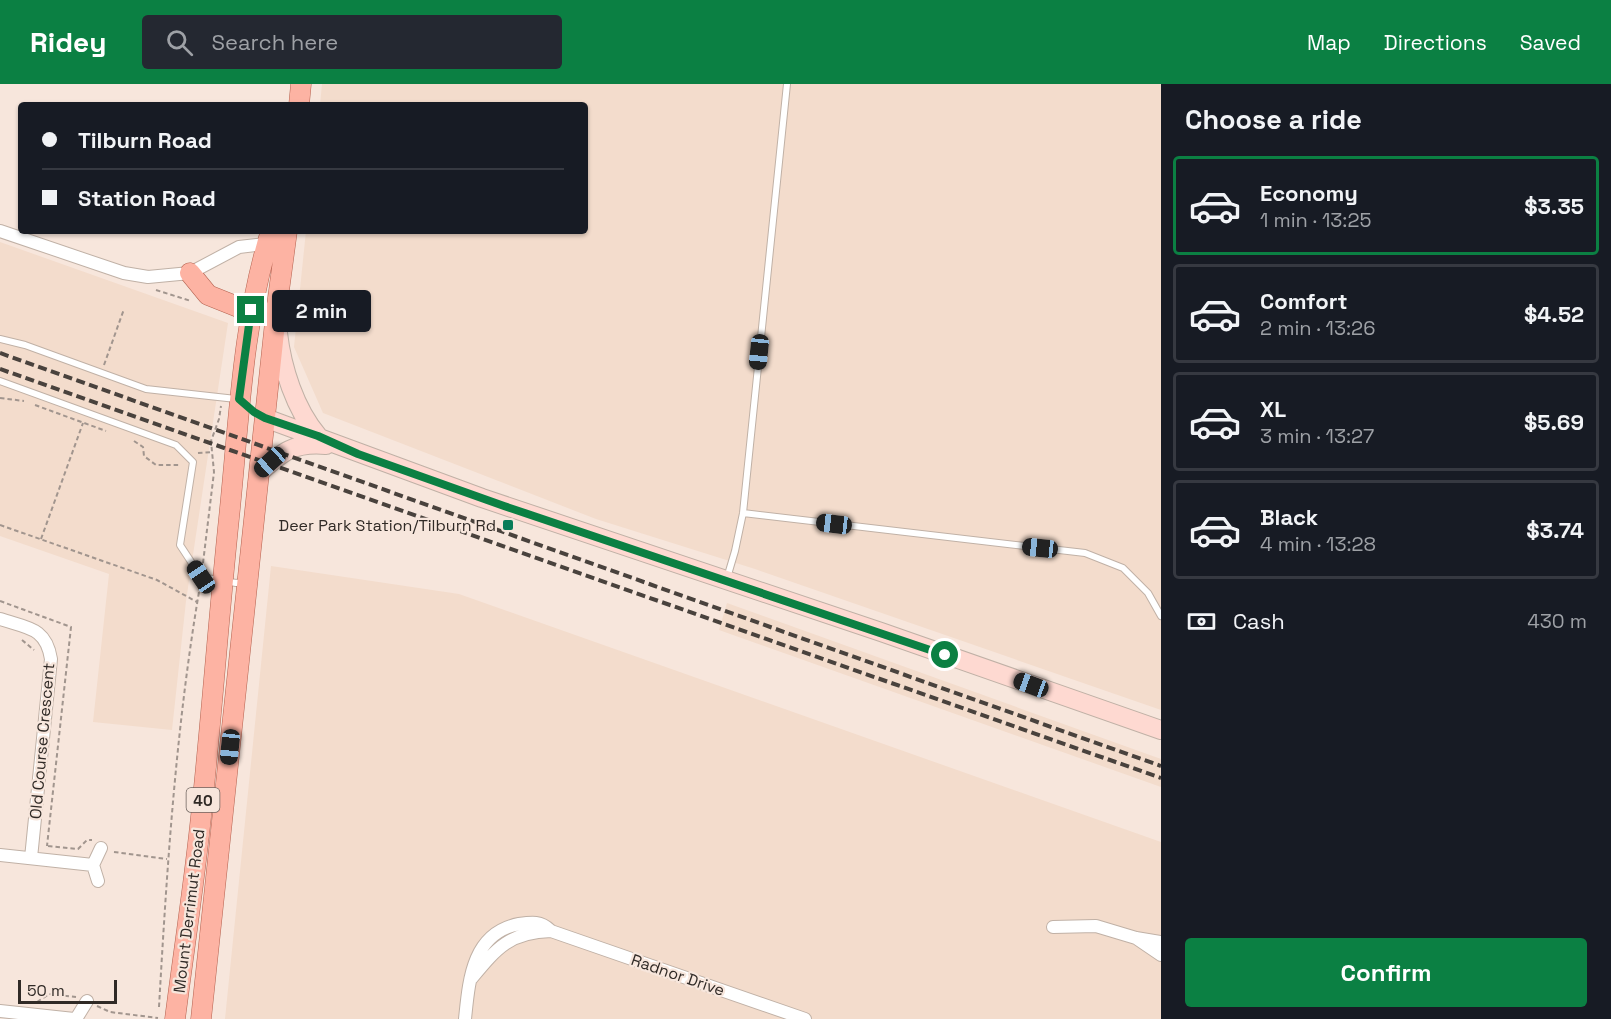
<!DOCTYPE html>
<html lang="en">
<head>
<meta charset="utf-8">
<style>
  :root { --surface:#171b24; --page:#242831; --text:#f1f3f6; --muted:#9ea1a6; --line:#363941; --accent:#0b8043 }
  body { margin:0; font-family:"Space Grotesk",sans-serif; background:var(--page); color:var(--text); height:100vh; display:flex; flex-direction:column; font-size:22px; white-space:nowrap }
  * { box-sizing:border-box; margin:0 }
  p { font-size:20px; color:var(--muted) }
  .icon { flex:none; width:33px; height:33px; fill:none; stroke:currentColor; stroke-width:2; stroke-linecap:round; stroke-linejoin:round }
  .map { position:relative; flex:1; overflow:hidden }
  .details { display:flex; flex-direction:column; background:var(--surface); width:450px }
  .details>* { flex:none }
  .top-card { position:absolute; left:18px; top:18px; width:570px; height:132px; border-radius:6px; box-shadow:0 2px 4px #0004; display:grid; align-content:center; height:132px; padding:0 24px; background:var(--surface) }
  .scale { position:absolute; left:18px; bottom:15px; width:99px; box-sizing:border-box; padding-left:6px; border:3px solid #302a26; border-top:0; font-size:16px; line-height:21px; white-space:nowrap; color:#302a26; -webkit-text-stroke:4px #f7e6dc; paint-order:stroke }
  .end { position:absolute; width:27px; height:27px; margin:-14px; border:8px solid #0b8043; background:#fff; box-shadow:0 0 0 3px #fff }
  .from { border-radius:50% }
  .bubble { position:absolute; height:42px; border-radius:6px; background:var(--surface); box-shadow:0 2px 4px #0004; font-size:20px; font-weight:800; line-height:42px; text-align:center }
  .car { position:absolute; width:18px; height:36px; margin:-18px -9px; border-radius:8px; box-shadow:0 0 4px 2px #0007; background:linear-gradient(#222 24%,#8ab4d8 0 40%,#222 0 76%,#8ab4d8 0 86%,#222 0) }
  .top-card b { display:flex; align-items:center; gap:21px; height:57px; font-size:22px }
  .top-card b+b { border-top:2px solid var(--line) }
  .top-card i { width:15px; height:15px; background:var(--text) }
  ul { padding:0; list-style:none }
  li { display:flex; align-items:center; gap:18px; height:99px; margin:0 12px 9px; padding:0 12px; border:3px solid var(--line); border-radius:6px }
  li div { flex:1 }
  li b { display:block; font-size:22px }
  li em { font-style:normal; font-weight:800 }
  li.current { border-color:var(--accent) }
  li>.icon { width:54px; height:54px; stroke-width:1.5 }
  h2 { padding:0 24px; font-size:27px; line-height:72px }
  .pay { display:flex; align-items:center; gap:15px; height:66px; padding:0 24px; font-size:22px }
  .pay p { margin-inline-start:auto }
  .action { display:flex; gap:12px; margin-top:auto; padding:12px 24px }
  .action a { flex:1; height:69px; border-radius:6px; background:var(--accent); color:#fff; font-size:24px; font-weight:800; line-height:69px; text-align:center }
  header { display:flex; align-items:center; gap:36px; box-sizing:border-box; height:84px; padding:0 30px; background:var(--accent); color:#fff }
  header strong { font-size:28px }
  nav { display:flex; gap:33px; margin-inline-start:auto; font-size:21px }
  .search { width:420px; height:54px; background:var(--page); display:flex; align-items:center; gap:15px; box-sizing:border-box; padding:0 21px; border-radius:6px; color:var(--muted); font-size:22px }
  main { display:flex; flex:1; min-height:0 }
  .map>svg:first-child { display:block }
  .built { fill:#f3dccc }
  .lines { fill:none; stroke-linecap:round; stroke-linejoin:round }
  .lane-casing { stroke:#c0b1a6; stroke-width:8 }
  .street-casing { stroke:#c0b1a6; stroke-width:14 }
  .secondary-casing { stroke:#c0b1a6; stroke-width:20 }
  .primary-casing { stroke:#b46250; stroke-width:21 }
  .path { stroke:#a1958e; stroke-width:2; stroke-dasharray:4.5 3; stroke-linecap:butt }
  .lane { stroke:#fff; stroke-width:6 }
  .street { stroke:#fff; stroke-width:12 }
  .secondary { stroke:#fed9d1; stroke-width:18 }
  .primary { stroke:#fdb3a3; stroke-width:20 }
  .rail { stroke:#49423d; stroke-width:4; stroke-dasharray:9 4.5; stroke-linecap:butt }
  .route { stroke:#0b8043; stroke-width:8 }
  .poi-dot { fill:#087c59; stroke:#f7e6dc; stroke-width:2 }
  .labels { text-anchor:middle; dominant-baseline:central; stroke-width:4.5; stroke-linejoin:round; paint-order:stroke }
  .shield { fill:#f7e6dc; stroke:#6c625d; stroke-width:1.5 }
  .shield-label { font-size:15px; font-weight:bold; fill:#302a26 }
  .poi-label { font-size:16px; fill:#302a26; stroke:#f7e6dc; text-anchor:end }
  .street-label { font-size:16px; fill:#302a26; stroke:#f7e6dc }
</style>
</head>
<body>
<header>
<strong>Ridey</strong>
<div class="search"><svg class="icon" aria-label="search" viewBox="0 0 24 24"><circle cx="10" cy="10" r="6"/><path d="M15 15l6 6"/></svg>Search here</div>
<nav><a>Map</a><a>Directions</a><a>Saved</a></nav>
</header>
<main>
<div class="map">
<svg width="1161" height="935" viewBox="0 0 1161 935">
  <rect width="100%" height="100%" fill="#f7e6dc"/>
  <path class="built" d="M322 0H1161V626L755 485 596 435 323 329 294 263 306 147H585V21H320Z
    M0 158 228 239 186 517 172 646 93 638 109 490 0 452Z
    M271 482 459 510 1161 758V935H225Z
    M727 519 1161 675V703L719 546Z"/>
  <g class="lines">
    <defs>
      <path id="lane" d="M0 255 25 261 146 305 236 315
        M0 297 176 361 193 378 180 461 201 493 236 499 243 498
        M743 429 1085 469 1123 484 1148 509 1161 532
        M727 494 735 467 743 429 787 0"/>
      <path id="street" d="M0 147 124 189 148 193 190 189 239 163 273 159
        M0 535C27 544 46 543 51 575L31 774
        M0 771 93 781
        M98 797 93 781 101 764
        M1053 843 1096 842 1136 854 1161 858
        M1136 854 1161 871
        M471 895C496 865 509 848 551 847L805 935
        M0 927 74 935
        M76 935 87 917
        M465 935C469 896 472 849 519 840 532 838 541 837 550 846"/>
      <path id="secondary" d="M278 249C282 284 295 325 318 352
        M265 334 482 414 881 548 1161 646
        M259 389C282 368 294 358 326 361"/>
      <path id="primary" d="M299 21 301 0
        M190 189 208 211 238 223 264 228
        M175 935C184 865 195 794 202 723 212 627 219 530 229 434 239 338 242 240 271 147
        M201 935 276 229 287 147"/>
    </defs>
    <use href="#lane" class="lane-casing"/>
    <use href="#street" class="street-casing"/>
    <use href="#secondary" class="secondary-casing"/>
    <use href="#primary" class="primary-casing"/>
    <path class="path" d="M156 206 191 217
      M104 281 124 225
      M0 314 24 317
      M35 321 106 347
      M134 357 143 363 144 372 156 381H181
      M198 369 213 368
      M0 441 157 496 197 518
      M41 455 83 339
      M203 479 214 388 211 357 219 335 221 322
      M0 517 71 543 47 762
      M22 556 34 566
      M48 762 78 765 87 756H92
      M114 768 167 775
      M37 918 49 910 76 913
      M97 922 110 928 158 934
      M159 923C167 783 176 641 200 502"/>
    <use href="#lane" class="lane"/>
    <use href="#street" class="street"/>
    <use href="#secondary" class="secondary"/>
    <use href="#primary" class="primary"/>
    <path class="rail" d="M0 269 1161 682
      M0 285 1161 694"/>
  </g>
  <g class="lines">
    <path class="route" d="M251 226 239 315 254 328 265 334 318 352 358 370 504 422 945 571"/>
  </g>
  <rect class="poi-dot" x="502" y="435" width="12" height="12" rx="3"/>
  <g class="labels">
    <rect class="shield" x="186.5" y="704" width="33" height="24" rx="4.5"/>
    <g class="shield-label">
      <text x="203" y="716">40</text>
    </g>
    <g class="poi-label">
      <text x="496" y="441">Deer Park Station/Tilburn Rd</text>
    </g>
    <g class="street-label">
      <text transform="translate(42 657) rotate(-85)">Old Course Crescent</text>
      <text transform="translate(189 827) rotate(-83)">Mount Derrimut Road</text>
      <text transform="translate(678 891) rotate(19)">Radnor Drive</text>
    </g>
  </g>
</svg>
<div class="scale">50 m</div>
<i class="end from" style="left:945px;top:571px"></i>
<i class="end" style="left:251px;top:226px"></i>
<div class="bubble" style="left:272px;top:206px;width:99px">2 min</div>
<i class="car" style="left:759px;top:268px;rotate:186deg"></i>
<i class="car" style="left:270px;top:378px;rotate:228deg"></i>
<i class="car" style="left:834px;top:440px;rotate:277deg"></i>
<i class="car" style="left:1040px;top:464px;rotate:276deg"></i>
<i class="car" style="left:201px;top:493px;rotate:326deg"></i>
<i class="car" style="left:1031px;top:601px;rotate:290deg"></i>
<i class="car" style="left:230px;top:663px;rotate:186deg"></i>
<div class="top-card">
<b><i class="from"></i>Tilburn Road</b>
<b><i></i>Station Road</b>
</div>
</div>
<section class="details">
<h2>Choose a ride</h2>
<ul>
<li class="current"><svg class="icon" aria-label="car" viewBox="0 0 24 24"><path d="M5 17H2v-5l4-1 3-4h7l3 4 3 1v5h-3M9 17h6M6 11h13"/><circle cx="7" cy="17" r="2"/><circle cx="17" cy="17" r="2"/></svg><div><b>Economy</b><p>1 min · 13:25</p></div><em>$3.35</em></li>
<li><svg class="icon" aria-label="car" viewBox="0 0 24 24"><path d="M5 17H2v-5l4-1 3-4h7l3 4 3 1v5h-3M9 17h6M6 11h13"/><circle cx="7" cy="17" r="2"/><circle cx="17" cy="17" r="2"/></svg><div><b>Comfort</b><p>2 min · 13:26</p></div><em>$4.52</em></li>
<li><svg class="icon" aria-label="car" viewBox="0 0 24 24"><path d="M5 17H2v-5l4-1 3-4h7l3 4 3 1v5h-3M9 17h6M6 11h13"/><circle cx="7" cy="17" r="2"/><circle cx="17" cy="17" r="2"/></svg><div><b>XL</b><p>3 min · 13:27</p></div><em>$5.69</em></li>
<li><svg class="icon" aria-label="car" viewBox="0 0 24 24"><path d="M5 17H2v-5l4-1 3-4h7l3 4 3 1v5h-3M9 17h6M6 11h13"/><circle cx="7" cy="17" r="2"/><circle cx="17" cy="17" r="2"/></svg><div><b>Black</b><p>4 min · 13:28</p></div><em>$3.74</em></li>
</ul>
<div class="pay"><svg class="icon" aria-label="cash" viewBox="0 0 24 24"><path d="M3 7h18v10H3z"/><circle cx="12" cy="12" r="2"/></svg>Cash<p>430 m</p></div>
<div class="action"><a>Confirm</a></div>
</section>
</main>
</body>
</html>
